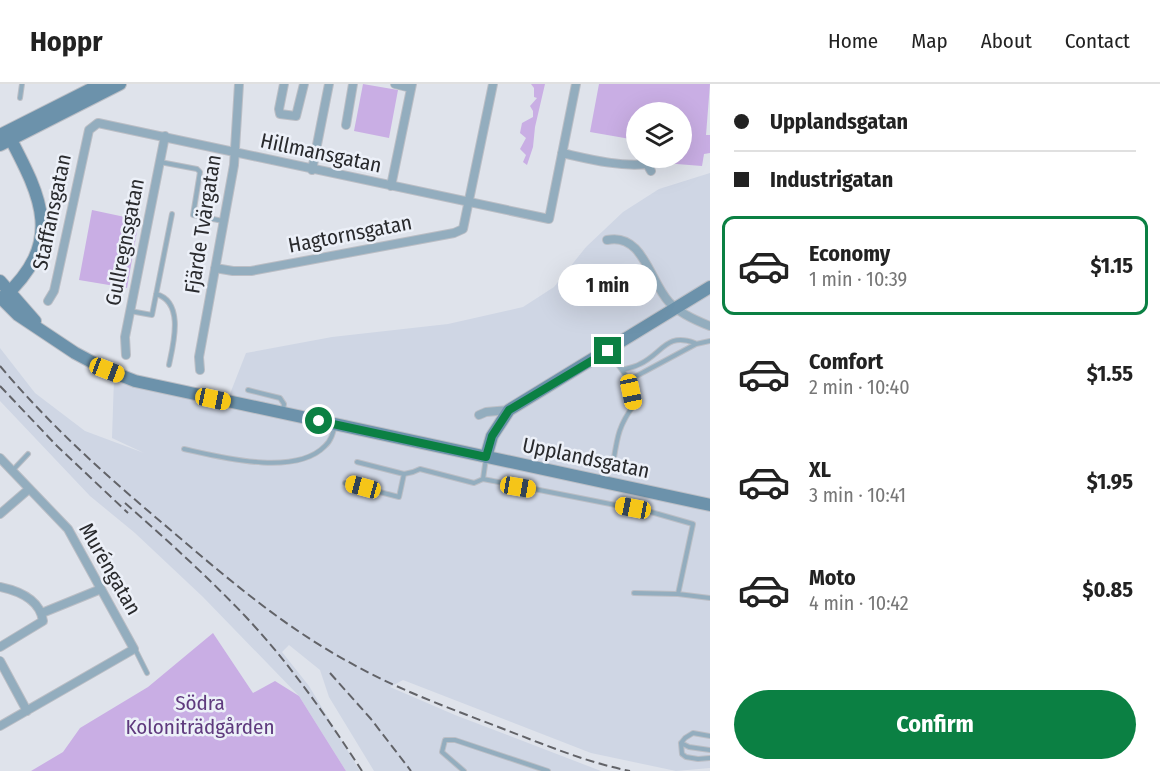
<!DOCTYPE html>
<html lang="en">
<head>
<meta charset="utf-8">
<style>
  :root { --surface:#fff; --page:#f6f6f6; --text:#222; --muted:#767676; --line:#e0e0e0; --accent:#0b8043 }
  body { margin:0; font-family:"Fira Sans Condensed",sans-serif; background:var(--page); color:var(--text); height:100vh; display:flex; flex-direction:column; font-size:22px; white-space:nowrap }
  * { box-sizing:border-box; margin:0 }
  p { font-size:20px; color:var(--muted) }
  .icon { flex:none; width:33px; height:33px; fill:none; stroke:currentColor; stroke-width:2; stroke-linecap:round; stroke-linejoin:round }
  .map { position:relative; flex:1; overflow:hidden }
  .side { display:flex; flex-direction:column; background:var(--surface); width:450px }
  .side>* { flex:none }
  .guide { display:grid; align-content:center; height:132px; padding:0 24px; background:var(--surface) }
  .buttons { position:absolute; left:626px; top:18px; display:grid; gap:12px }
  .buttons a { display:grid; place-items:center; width:66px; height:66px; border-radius:50%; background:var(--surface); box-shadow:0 6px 24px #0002; font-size:30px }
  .end { position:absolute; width:27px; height:27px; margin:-14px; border:8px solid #0b8043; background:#fff; box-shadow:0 0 0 3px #fff }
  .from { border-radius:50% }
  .bubble { position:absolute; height:42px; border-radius:21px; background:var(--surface); box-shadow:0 6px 24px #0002; font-size:20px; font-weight:700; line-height:42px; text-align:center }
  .car { position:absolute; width:18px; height:36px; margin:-18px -9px; border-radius:8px; box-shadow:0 0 4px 2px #0007; background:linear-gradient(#f5c518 24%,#345 0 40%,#f5c518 0 76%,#345 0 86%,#f5c518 0) }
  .guide b { display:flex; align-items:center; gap:21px; height:57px; font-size:22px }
  .guide b+b { border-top:2px solid var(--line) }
  .guide i { width:15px; height:15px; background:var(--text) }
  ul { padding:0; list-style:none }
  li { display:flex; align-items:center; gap:18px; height:99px; margin:0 12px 9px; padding:0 12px; border:3px solid transparent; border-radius:12px }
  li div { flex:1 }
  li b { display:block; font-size:22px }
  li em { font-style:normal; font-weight:700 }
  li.selected { border-color:var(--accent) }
  li>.icon { width:54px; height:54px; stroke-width:1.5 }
  .button { display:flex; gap:12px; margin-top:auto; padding:12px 24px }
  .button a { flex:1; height:69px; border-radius:36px; background:var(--accent); color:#fff; font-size:24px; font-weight:700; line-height:69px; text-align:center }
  header { display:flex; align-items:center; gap:36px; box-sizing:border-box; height:84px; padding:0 30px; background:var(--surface); border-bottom:2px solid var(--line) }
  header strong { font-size:28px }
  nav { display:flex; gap:33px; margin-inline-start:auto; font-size:21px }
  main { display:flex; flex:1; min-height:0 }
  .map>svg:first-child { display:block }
  .built { fill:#cfd6e4 }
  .green { fill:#c9aee4 }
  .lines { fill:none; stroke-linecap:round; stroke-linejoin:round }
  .lane-casing { stroke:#bbbec5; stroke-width:6 }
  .street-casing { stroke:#bbbec5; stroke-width:10 }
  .secondary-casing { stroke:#bbbec5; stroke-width:14 }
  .lane { stroke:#93adbe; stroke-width:4 }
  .street { stroke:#93adbe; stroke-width:8 }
  .secondary { stroke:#6c92ab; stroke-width:12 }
  .rail { stroke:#626368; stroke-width:2; stroke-dasharray:9 4.5; stroke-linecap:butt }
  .route { stroke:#0b8043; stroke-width:8 }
  .labels { text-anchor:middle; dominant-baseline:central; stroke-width:5; stroke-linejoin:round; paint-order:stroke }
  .street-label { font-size:21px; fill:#292a2d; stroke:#ecf0f8 }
  .park-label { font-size:21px; fill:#5f3a7e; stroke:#ecf0f8 }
</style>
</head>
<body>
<header>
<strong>Hoppr</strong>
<nav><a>Home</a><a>Map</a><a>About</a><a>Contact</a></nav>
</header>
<main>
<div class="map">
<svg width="710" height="687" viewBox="0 0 710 687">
  <rect width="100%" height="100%" fill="#dfe3eb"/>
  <path class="built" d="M710 89V684L676 687 591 669 403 596 390 603 455 631 601 687H374L329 613 320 586 289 561 282 568 309 602 360 687H346L299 612 203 513 135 449 90 412 0 317V264L35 309 85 347 144 369 112 354 114 294 226 320 246 269 332 253 448 240 523 223 554 203 586 163 623 128 659 105Z"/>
  <path class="green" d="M363 0 398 6 389 54 354 47Z
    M531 0H545L535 43 533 63 527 81 523 78 526 71 520 65 526 54 520 49 522 39 533 33V27L530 22 537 14 534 13V4Z
    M599 0H710L706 51H710V69L704 70 702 82 664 79 661 74H681V28H636V56L590 48Z
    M92 126 139 136 127 204 79 196Z
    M213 549 253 609 275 597 299 612 346 687H31L63 668 80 644 148 603Z"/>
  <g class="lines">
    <defs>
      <path id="lane" d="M20 14 22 0
        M160 78 197 85 200 88 193 131 223 137
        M156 210C185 218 173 261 169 281
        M130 227 152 231 172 130
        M609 268 629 296 696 260 710 257
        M622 286C628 284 635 283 640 280 663 269 666 248 695 259
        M248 306 280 314 284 320 283 326
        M184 365C220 373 295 393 325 362 331 357 333 349 335 341
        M357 378 404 390
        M613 380C617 355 618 342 634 321L629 296
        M12 387 28 370
        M483 395 651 428 693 440 678 510
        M345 399 399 413 404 390 413 388 420 385 474 399 483 395 486 374
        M634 509 678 510 710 514
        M135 565 147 589
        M710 652 693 649 685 654 681 659 689 663 710 666
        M681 659 682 670 686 673 698 675 710 674
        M464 687 442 668 445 656H455L548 687"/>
      <path id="street" d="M284 0 279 25 280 30 296 32 304 0
        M395 0 411 4
        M346 41 353 0
        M562 69C589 75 619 83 647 80L651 87
        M312 86 329 0
        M391 102 412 0
        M607 156C643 148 650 198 669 218 679 229 697 237 710 242
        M215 184 233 187H251L454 149 463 145 493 0
        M48 217 54 207 58 189 89 46 98 39 549 135 576 0
        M126 271 125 253 165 52
        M200 286 199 273 234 81 239 0
        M479 331 486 328 509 326
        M0 374 68 445 134 565 0 642
        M0 430 29 405
        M0 503C19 507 40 516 43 537L0 563
        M42 529 101 505
        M0 577 27 627"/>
      <path id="secondary" d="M0 51 101 0
        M0 61 120 0
        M0 197 35 237
        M0 213 18 231 75 269 107 286 135 297 710 421
        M2 215C66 157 41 113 7 48
        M486 373 492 352 509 326 710 203"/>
    </defs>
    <use href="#lane" class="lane-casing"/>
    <use href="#street" class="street-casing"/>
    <use href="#secondary" class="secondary-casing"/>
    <use href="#lane" class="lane"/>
    <use href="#street" class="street"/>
    <use href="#secondary" class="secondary"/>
    <path class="rail" d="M0 282C54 346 109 394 173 448 228 495 283 542 347 577 396 605 449 624 501 644 543 660 585 678 630 687
      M0 302 57 362 128 429
      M125 419C167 456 208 493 246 533 290 580 327 633 362 687
      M330 589 371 635 411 687"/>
  </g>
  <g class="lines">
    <path class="route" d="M319 337 486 373 492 352 509 326 608 267"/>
  </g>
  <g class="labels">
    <g class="street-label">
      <text transform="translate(321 69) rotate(12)">Hillmansgatan</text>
      <text transform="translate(52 128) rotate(-78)">Staffansgatan</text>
      <text transform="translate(203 140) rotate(-81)">Fjärde Tvärgatan</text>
      <text transform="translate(350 150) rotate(-11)">Hagtornsgatan</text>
      <text transform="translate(125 158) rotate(-79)">Gullregnsgatan</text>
      <text transform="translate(586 374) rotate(12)">Upplandsgatan</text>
      <text transform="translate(110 485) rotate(60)">Muréngatan</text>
    </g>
    <g class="park-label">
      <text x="200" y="619">Södra<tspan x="200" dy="24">Koloniträdgården</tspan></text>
    </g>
  </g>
</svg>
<div class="buttons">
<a><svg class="icon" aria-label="layers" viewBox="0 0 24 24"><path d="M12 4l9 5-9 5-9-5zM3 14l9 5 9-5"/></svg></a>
</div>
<i class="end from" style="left:319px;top:337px"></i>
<i class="end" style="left:608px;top:267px"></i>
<div class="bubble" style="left:558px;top:180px;width:99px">1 min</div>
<i class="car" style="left:107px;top:286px;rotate:111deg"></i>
<i class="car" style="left:631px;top:308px;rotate:168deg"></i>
<i class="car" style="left:213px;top:315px;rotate:102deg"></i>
<i class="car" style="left:363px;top:403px;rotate:285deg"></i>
<i class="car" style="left:518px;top:403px;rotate:100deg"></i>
<i class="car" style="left:633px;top:424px;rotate:281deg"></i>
</div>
<section class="side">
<div class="guide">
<b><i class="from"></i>Upplandsgatan</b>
<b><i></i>Industrigatan</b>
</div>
<ul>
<li class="selected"><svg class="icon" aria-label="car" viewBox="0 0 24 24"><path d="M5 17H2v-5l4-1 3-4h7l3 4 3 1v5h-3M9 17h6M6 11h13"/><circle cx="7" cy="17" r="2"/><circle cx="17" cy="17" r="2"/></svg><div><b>Economy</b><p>1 min · 10:39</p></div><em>$1.15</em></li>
<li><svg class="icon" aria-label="car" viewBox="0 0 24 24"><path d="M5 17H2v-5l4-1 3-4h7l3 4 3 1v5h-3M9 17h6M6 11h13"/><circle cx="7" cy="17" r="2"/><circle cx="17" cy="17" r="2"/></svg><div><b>Comfort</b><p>2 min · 10:40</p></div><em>$1.55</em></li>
<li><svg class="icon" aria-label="car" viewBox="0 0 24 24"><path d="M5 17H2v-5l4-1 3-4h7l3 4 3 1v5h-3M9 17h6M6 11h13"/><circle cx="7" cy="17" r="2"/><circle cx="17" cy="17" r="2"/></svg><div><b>XL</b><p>3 min · 10:41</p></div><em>$1.95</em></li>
<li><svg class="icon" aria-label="car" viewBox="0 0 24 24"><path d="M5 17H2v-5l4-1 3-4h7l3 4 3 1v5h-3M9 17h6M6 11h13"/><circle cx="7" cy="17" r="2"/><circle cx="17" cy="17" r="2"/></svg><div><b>Moto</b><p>4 min · 10:42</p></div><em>$0.85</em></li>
</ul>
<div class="button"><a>Confirm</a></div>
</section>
</main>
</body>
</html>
